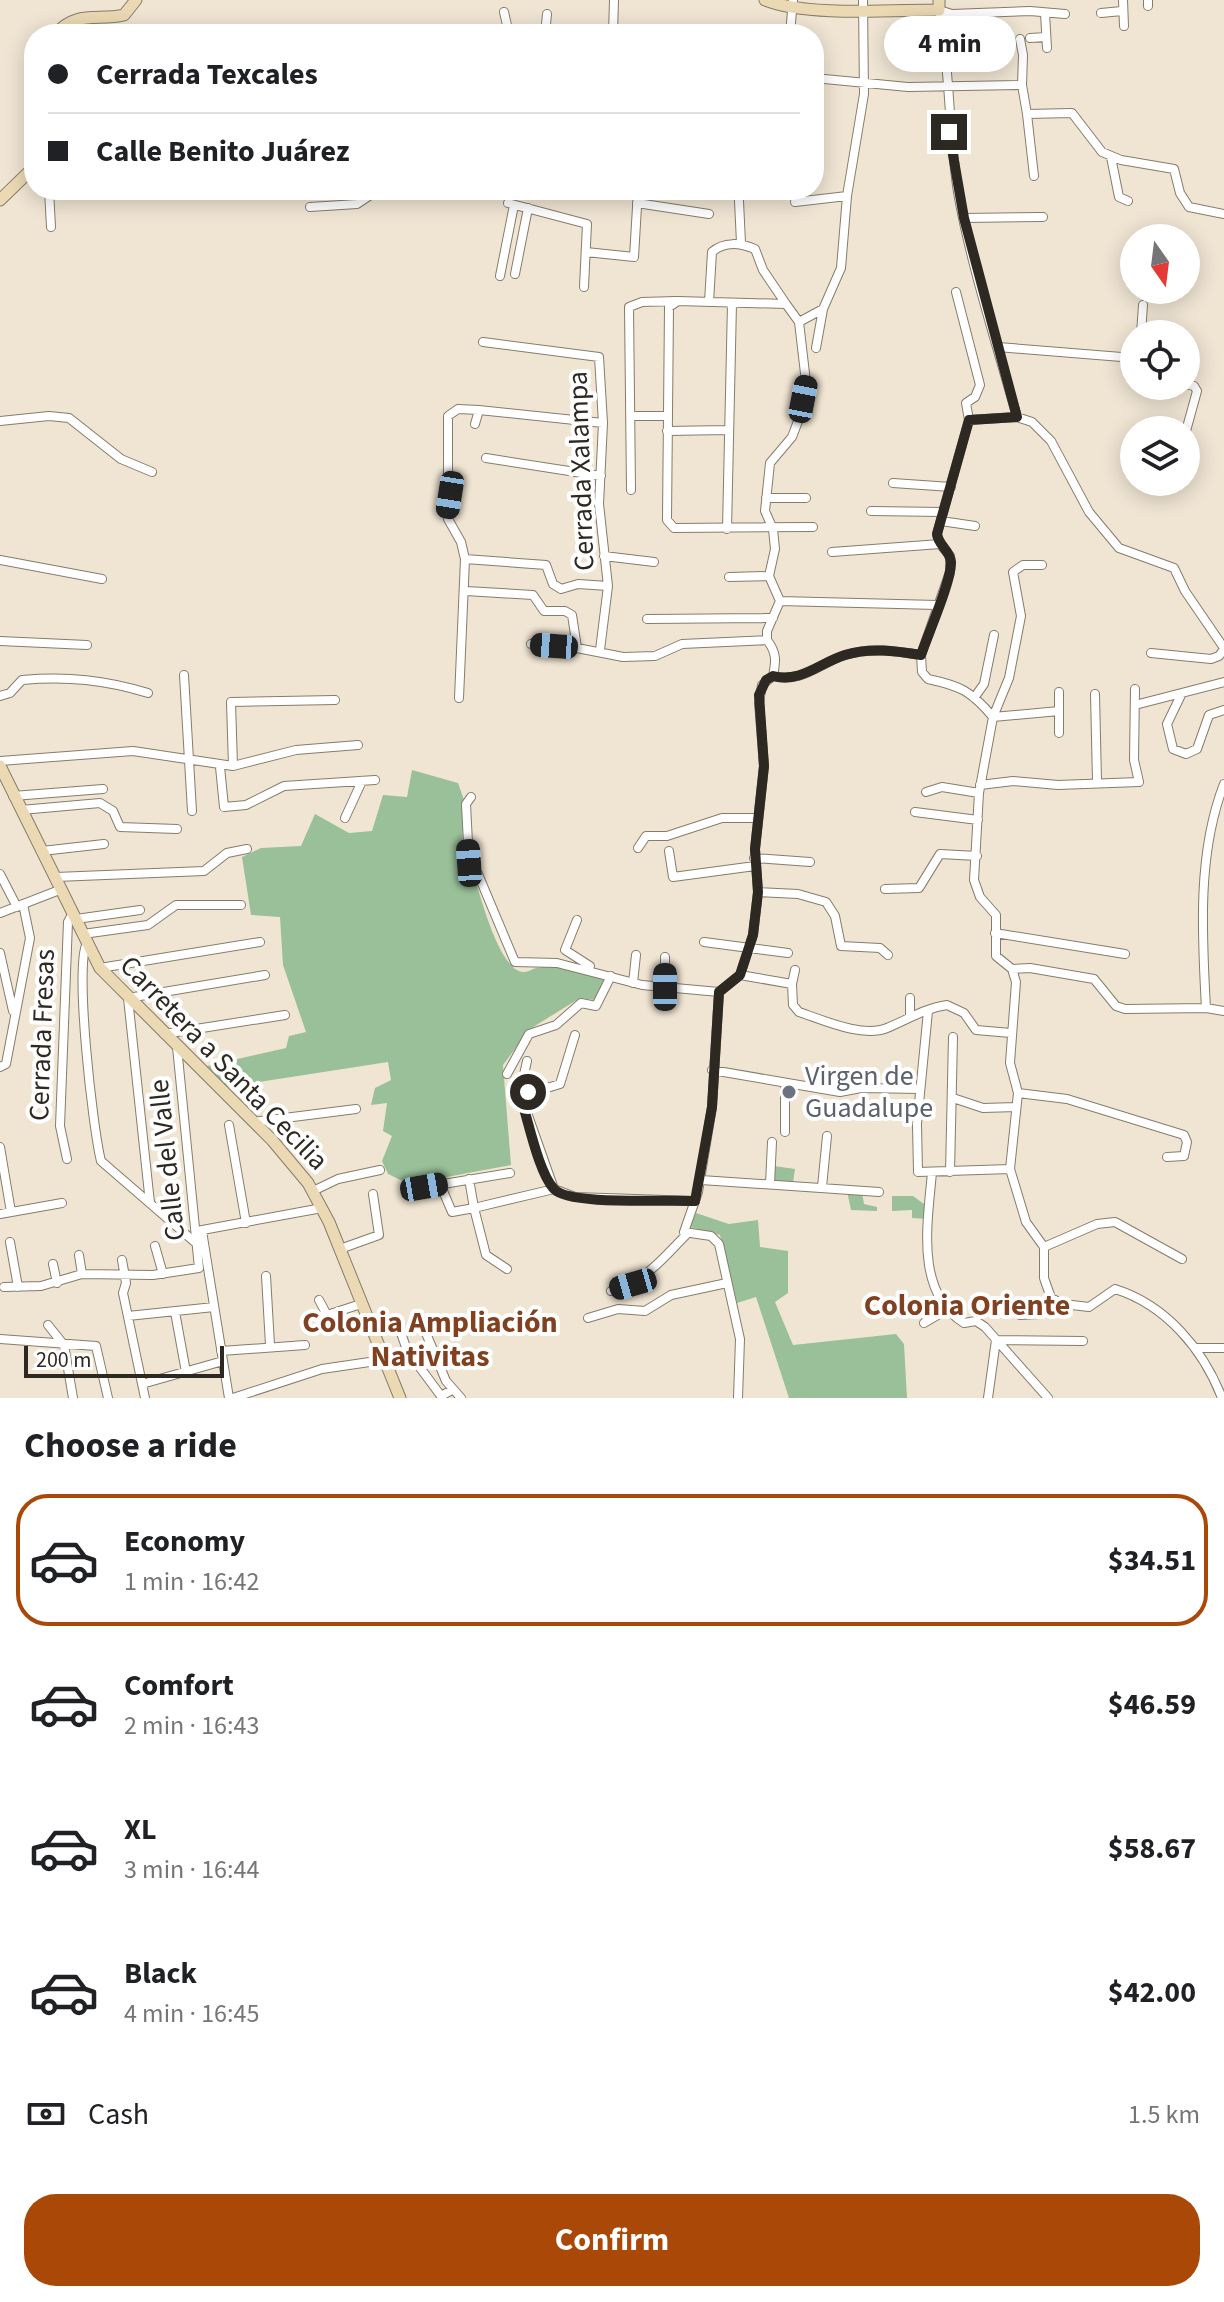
<!DOCTYPE html>
<html lang="en">
<head>
<meta charset="utf-8">
<style>
  :root { --surface:#fff; --page:#f2f2f2; --text:#202124; --muted:#757577; --line:#e0e0e0; --accent:#aa4808 }
  body { margin:0; font-family:"Source Sans 3",sans-serif; background:var(--page); color:var(--text); height:100vh; display:flex; flex-direction:column; font-size:30px; white-space:nowrap }
  * { box-sizing:border-box; margin:0 }
  p { font-size:26px; color:var(--muted) }
  .icon { flex:none; width:44px; height:44px; fill:none; stroke:currentColor; stroke-width:2; stroke-linecap:round; stroke-linejoin:round }
  .map { position:relative; height:1398px; overflow:hidden }
  .drawer { display:flex; flex-direction:column; background:var(--surface); flex:1 }
  .drawer>* { flex:none }
  .banner { position:absolute; left:24px; top:24px; width:800px; height:176px; border-radius:32px; box-shadow:0 4px 20px #0003; display:grid; align-content:center; height:176px; padding:0 24px; background:var(--surface) }
  .needle { width:52px; rotate:166deg }
  .buttons { position:absolute; left:1120px; top:224px; display:grid; gap:16px }
  .buttons a { display:grid; place-items:center; width:80px; height:80px; border-radius:50%; background:var(--surface); box-shadow:0 4px 20px #0003; font-size:40px }
  .scale { position:absolute; left:24px; bottom:20px; width:200px; box-sizing:border-box; padding-left:8px; border:4px solid #2d2822; border-top:0; font-size:22px; line-height:28px; white-space:nowrap; color:#2d2822; -webkit-text-stroke:6px #fff; paint-order:stroke }
  .end { position:absolute; width:36px; height:36px; margin:-18px; border:10px solid #2d2822; background:#fff; box-shadow:0 0 0 4px #fff }
  .from { border-radius:50% }
  .bubble { position:absolute; height:56px; border-radius:28px; background:var(--surface); box-shadow:0 4px 20px #0003; font-size:26px; font-weight:700; line-height:56px; text-align:center }
  .car { position:absolute; width:24px; height:48px; margin:-24px -12px; border-radius:10px; box-shadow:0 0 6px 2px #0007; background:linear-gradient(#222 24%,#8ab4d8 0 40%,#222 0 76%,#8ab4d8 0 86%,#222 0) }
  .banner b { display:flex; align-items:center; gap:28px; height:76px; font-size:30px }
  .banner b+b { border-top:2px solid var(--line) }
  .banner i { width:20px; height:20px; background:var(--text) }
  ul { padding:0; list-style:none }
  li { display:flex; align-items:center; gap:24px; height:132px; margin:0 16px 12px; padding:0 8px; border:4px solid transparent; border-radius:32px }
  li div { flex:1 }
  li b { display:block; font-size:30px }
  li em { font-style:normal; font-weight:700 }
  li.on { border-color:var(--accent) }
  li>.icon { width:72px; height:72px; stroke-width:1.5 }
  h2 { padding:0 24px; font-size:36px; line-height:96px }
  .pay { display:flex; align-items:center; gap:20px; height:88px; padding:0 24px; font-size:30px }
  .pay p { margin-inline-start:auto }
  .action { display:flex; gap:16px; margin-top:auto; padding:16px 24px }
  .action a { flex:1; height:92px; border-radius:32px; background:var(--accent); color:#fff; font-size:32px; font-weight:700; line-height:92px; text-align:center }
  .map>svg:first-child { display:block }
  .green { fill:#99c099 }
  .lines { fill:none; stroke-linecap:round; stroke-linejoin:round }
  .street-casing { stroke:#867c6c; stroke-width:10 }
  .secondary-casing { stroke:#867c6c; stroke-width:13 }
  .street { stroke:#fff; stroke-width:8 }
  .secondary { stroke:#ead9b3; stroke-width:11 }
  .route { stroke:#2d2822; stroke-width:10 }
  .worship-dot { fill:#6b7280; stroke:#fff; stroke-width:3 }
  .labels { text-anchor:middle; dominant-baseline:central; stroke-width:8; stroke-linejoin:round; paint-order:stroke }
  .street-label { font-size:28px; fill:#2d2822; stroke:#fff }
  .worship-label { font-size:28px; fill:#5b616d; stroke:#fff; text-anchor:start }
  .neighbourhood-label { font-size:30px; font-weight:bold; fill:#814120; stroke:#fff }
</style>
</head>
<body>
<div class="map">
<svg width="1224" height="1398" viewBox="0 0 1224 1398">
  <rect width="100%" height="100%" fill="#f0e5d3"/>
  <path class="green" d="M412 770 458 783 464 800 461 871 474 875C480 895 500 973 524 972 528 972 532 969 536 968 559 964 583 972 604 980L595 1000 580 998 530 1029 503 1065 511 1165 409 1184 388 1174 382 1161 392 1136 383 1131 387 1103 371 1105 375 1088 391 1080 388 1062 226 1087 207 1066 286 1048 289 1036 306 1032 283 965 280 917 251 915 242 857 261 848 301 846 315 814 349 833 372 831 383 795 407 797Z
    M774 1166 795 1169 793 1183 772 1181Z
    M847 1191 862 1192 864 1204 877 1207V1211L851 1210Z
    M892 1196H913L924 1204 927 1219 912 1218V1210L892 1211Z
    M696 1213 729 1224 758 1220 760 1247 788 1251V1293L775 1302 793 1345 896 1334 904 1344 907 1398H789L756 1297 737 1303 720 1235 690 1227Z"/>
  <g class="lines">
    <defs>
      <path id="street" d="M1123 0 1124 26
        M1148 6V0
        M504 12 509 34
        M1045 13 1047 48
        M1101 13 1122 11
        M545 34 547 14
        M613 34 614 0
        M790 34 793 0
        M1030 38 1046 37
        M1020 39 1023 55 1022 85
        M814 78 908 87 1022 85 1027 114 1072 113 1102 152 1121 160 1174 169 1180 193 1189 207 1224 214
        M817 114V46
        M1027 114 1034 176
        M1111 157 1119 197 1128 201
        M49 190 51 227
        M739 201 741 243
        M795 202 847 196
        M508 203 587 224 584 287
        M637 203 709 214
        M310 207 357 204 378 190
        M964 218 1043 217
        M586 252 634 257 638 190
        M515 274 528 208
        M500 276 514 205
        M956 292 980 385 975 397 966 403 969 420 937 534 940 544 950 556V572L921 655 922 672 928 679C961 686 971 691 993 717L979 793 974 880 980 897 996 915V956L1012 969 1016 982 1010 1063 1018 1093 1010 1169 1026 1222 1044 1247V1278L1051 1298 1063 1304 1089 1307 1115 1289C1166 1305 1203 1349 1222 1398
        M709 302 712 252C724 241 741 243 755 249L763 270 786 304
        M799 322 786 304 678 301 669 307 667 520 674 528 813 527
        M1141 334 1143 305
        M483 342 599 357 603 423 599 504 608 586 600 650
        M998 347 1134 358
        M816 348 823 309
        M1186 363H1190
        M1186 384 1194 386 1197 391 1186 431
        M633 416H667
        M1017 417C997 345 973 272 959 198 948 135 951 72 939 10L952 14 1030 11 1065 14
        M969 420 1017 417 1032 422 1051 441 1089 512 1119 548 1174 568 1185 591 1224 648
        M0 421 49 416 69 418 121 459 152 472
        M475 424 479 410 603 423
        M667 431 727 430
        M486 458 601 476
        M893 483 951 487
        M631 490 629 307 642 302 676 301
        M766 498H806
        M871 511 943 512
        M941 521 975 526
        M727 529 732 303
        M832 552 940 544
        M604 556 654 562
        M465 559 461 542 448 519V416L458 409 479 410
        M0 560 102 579
        M1042 565H1023L1013 572 1021 616 1009 678 993 717 1059 711
        M729 577 769 576
        M466 591 533 595 544 611H565L572 615 577 648 623 657 655 656 682 644 767 640
        M780 601 937 605
        M647 619 773 618
        M767 640V631L780 601 769 576 775 549 773 529 765 511 770 463 792 437 800 416 806 382 799 322 823 309 841 268 847 196 864 94 863 0
        M0 641 87 645
        M531 644 577 648
        M1151 653 1211 659 1219 656 1224 649
        M184 675 192 811
        M773 676C801 684 820 663 845 655 870 647 896 651 921 655
        M1095 694 1097 781
        M1181 695 1167 724 1173 749 1186 754 1197 749 1209 715 1224 710
        M0 696 10 693 22 680C68 676 105 680 148 693
        M459 698 465 559 546 565 553 584 561 589 578 584 608 586
        M974 698 984 684 994 635
        M1135 705 1224 682
        M1059 733V692
        M0 761 133 751 233 766 296 750 358 745
        M233 766 231 702 335 700
        M220 767 224 807 246 805 284 786 375 780
        M980 785 1013 781 1058 785 1139 782 1134 760 1135 689
        M926 792 942 787 979 793
        M13 796 103 789
        M471 797 466 804 469 863 478 874 515 962 557 963 642 985 719 992
        M21 810 100 803 113 811 120 827 177 829
        M915 812 978 820
        M345 818 362 781
        M638 848 646 836H667L722 818H757
        M42 851 104 844
        M669 851 673 877 755 866
        M754 858 810 862
        M0 874 17 907
        M56 877 204 871 227 853 247 849
        M885 889 919 888 940 854 977 856
        M758 892 798 894 826 902 835 916 841 946 880 948 888 955
        M0 913 62 889
        M76 919 140 910
        M577 920 565 950 590 966
        M995 933 1125 954
        M83 934 148 925 176 905H241
        M704 942 788 953
        M87 943C74 965 93 1130 101 1161L197 1244
        M0 953 13 1011
        M665 957V987
        M100 968 260 942
        M1012 969 1030 968 1094 979 1116 1006 1125 1009 1206 1008 1224 1011
        M740 975 792 984 793 1005 799 1012C823 1020 862 1038 887 1028 907 1020 925 1008 947 1005L964 1013 976 1030 1011 1033
        M633 983 636 955
        M792 984 795 970
        M1206 1008C1202 935 1197 853 1224 784
        M928 1011 917 1124 918 1172 1010 1169
        M910 1016V998
        M164 1034 285 1015
        M527 1061 520 1093 554 1189 575 1197 695 1201
        M0 1067 6 1064 30 938 23 904
        M712 1070 840 1092 861 1088 920 1089
        M507 1074 529 1034 556 1025 581 1003 596 1006 611 976
        M785 1084V1132
        M1018 1093 1067 1099 1184 1135 1187 1142 1184 1156 1167 1157
        M521 1096 560 1084 575 1035
        M953 1098 983 1108 1016 1107
        M253 1122 356 1109
        M229 1125 246 1223
        M0 1147 11 1212
        M67 1159 60 1126 68 922 73 913
        M932 1172C928 1221 914 1292 964 1323L976 1321 985 1327 1048 1398
        M950 1172 953 1037
        M469 1179 474 1208 554 1189
        M701 1180 879 1192
        M440 1184 452 1212 474 1208 486 1255 507 1269
        M770 1184 772 1142
        M822 1187 827 1136
        M407 1190 510 1173
        M313 1191 338 1179 380 1170
        M150 1203 128 998 265 975
        M0 1214 62 1203
        M197 1231 322 1208
        M202 1231 229 1398
        M10 1242 18 1287
        M155 1246 163 1274
        M1044 1247 1097 1224 1115 1222 1182 1259
        M340 1249 379 1235 373 1194
        M79 1255 82 1274
        M122 1260 126 1283 123 1293 145 1398
        M53 1264 57 1283
        M266 1276 270 1345
        M4 1287 41 1286 82 1274 153 1275 199 1268 177 1047
        M611 1291C647 1280 661 1260 686 1235
        M319 1300 327 1315 361 1304
        M175 1312 186 1372
        M418 1314 446 1381 461 1398
        M1020 1315 1039 1314 1062 1305
        M128 1316 214 1307
        M588 1318 618 1309 645 1311 671 1295 727 1283
        M924 1323 948 1309
        M48 1325 64 1345 73 1398
        M401 1333 407 1350 441 1396 452 1390
        M0 1339 96 1346 108 1398
        M1195 1348H1224
        M221 1351 305 1345
        M142 1384 223 1361
        M233 1398 322 1369 383 1360
        M738 1398 740 1339 719 1244 711 1236 684 1232 698 1192 712 1107 719 992 740 975 753 935 758 892 755 849 764 766 759 703 762 685 773 676C776 661 777 653 767 640
        M988 1398 996 1340 1083 1341"/>
      <path id="secondary" d="M765 0C807 17 893 10 939 10V0
        M56 34C76 10 98 21 124 15L136 0
        M0 200 34 167
        M0 766 100 968 272 1140 308 1183 329 1222 400 1398"/>
    </defs>
    <use href="#street" class="street-casing"/>
    <use href="#secondary" class="secondary-casing"/>
    <use href="#street" class="street"/>
    <use href="#secondary" class="secondary"/>
  </g>
  <g class="lines">
    <path class="route" d="M528 1092 521 1096 522 1102C529 1124 539 1173 554 1189 569 1206 669 1199 695 1201L712 1107 719 992 740 975 753 935 758 892 755 849 764 766 759 695 766 680 773 676C801 683 819 663 845 655 870 647 896 651 921 655 928 634 952 580 951 562 950 550 938 545 937 534L969 420 1017 417 964 218 949 132"/>
  </g>
  <circle class="worship-dot" cx="789" cy="1092" r="8"/>
  <g class="labels">
    <g class="street-label">
      <text transform="translate(581 471) rotate(-92)">Cerrada Xalampa</text>
      <text transform="translate(42 1035) rotate(-88)">Cerrada Fresas</text>
      <text transform="translate(224 1063) rotate(46)">Carretera a Santa Cecilia</text>
      <text transform="translate(167 1160) rotate(-96)">Calle del Valle</text>
    </g>
    <g class="worship-label">
      <text x="805" y="1076">Virgen de<tspan x="805" dy="32">Guadalupe</tspan></text>
    </g>
    <g class="neighbourhood-label">
      <text x="967" y="1305">Colonia Oriente</text>
      <text x="430" y="1322">Colonia Ampliación<tspan x="430" dy="34">Nativitas</tspan></text>
    </g>
  </g>
</svg>
<div class="buttons">
<a><svg class="needle" viewBox="-14 -14 28 28"><path d="M0-13l5 13h-10z" fill="#e53935"/><path d="M0 13l5-13h-10z" fill="#757577"/></svg></a>
<a><svg class="icon" aria-label="locate" viewBox="0 0 24 24"><circle cx="12" cy="12" r="6"/><path d="M12 2v4M12 18v4M2 12h4M18 12h4"/></svg></a>
<a><svg class="icon" aria-label="layers" viewBox="0 0 24 24"><path d="M12 4l9 5-9 5-9-5zM3 14l9 5 9-5"/></svg></a>
</div>
<div class="scale">200 m</div>
<i class="end from" style="left:528px;top:1092px"></i>
<i class="end" style="left:949px;top:132px"></i>
<div class="bubble" style="left:884px;top:16px;width:132px">4 min</div>
<i class="car" style="left:803px;top:399px;rotate:11deg"></i>
<i class="car" style="left:450px;top:495px;rotate:189deg"></i>
<i class="car" style="left:554px;top:646px;rotate:274deg"></i>
<i class="car" style="left:469px;top:863px;rotate:356deg"></i>
<i class="car" style="left:665px;top:987px;rotate:0deg"></i>
<i class="car" style="left:424px;top:1187px;rotate:80deg"></i>
<i class="car" style="left:633px;top:1284px;rotate:254deg"></i>
<div class="banner">
<b><i class="from"></i>Cerrada Texcales</b>
<b><i></i>Calle Benito Juárez</b>
</div>
</div>
<section class="drawer">
<h2>Choose a ride</h2>
<ul>
<li class="on"><svg class="icon" aria-label="car" viewBox="0 0 24 24"><path d="M5 17H2v-5l4-1 3-4h7l3 4 3 1v5h-3M9 17h6M6 11h13"/><circle cx="7" cy="17" r="2"/><circle cx="17" cy="17" r="2"/></svg><div><b>Economy</b><p>1 min · 16:42</p></div><em>$34.51</em></li>
<li><svg class="icon" aria-label="car" viewBox="0 0 24 24"><path d="M5 17H2v-5l4-1 3-4h7l3 4 3 1v5h-3M9 17h6M6 11h13"/><circle cx="7" cy="17" r="2"/><circle cx="17" cy="17" r="2"/></svg><div><b>Comfort</b><p>2 min · 16:43</p></div><em>$46.59</em></li>
<li><svg class="icon" aria-label="car" viewBox="0 0 24 24"><path d="M5 17H2v-5l4-1 3-4h7l3 4 3 1v5h-3M9 17h6M6 11h13"/><circle cx="7" cy="17" r="2"/><circle cx="17" cy="17" r="2"/></svg><div><b>XL</b><p>3 min · 16:44</p></div><em>$58.67</em></li>
<li><svg class="icon" aria-label="car" viewBox="0 0 24 24"><path d="M5 17H2v-5l4-1 3-4h7l3 4 3 1v5h-3M9 17h6M6 11h13"/><circle cx="7" cy="17" r="2"/><circle cx="17" cy="17" r="2"/></svg><div><b>Black</b><p>4 min · 16:45</p></div><em>$42.00</em></li>
</ul>
<div class="pay"><svg class="icon" aria-label="cash" viewBox="0 0 24 24"><path d="M3 7h18v10H3z"/><circle cx="12" cy="12" r="2"/></svg>Cash<p>1.5 km</p></div>
<div class="action"><a>Confirm</a></div>
</section>
</body>
</html>
